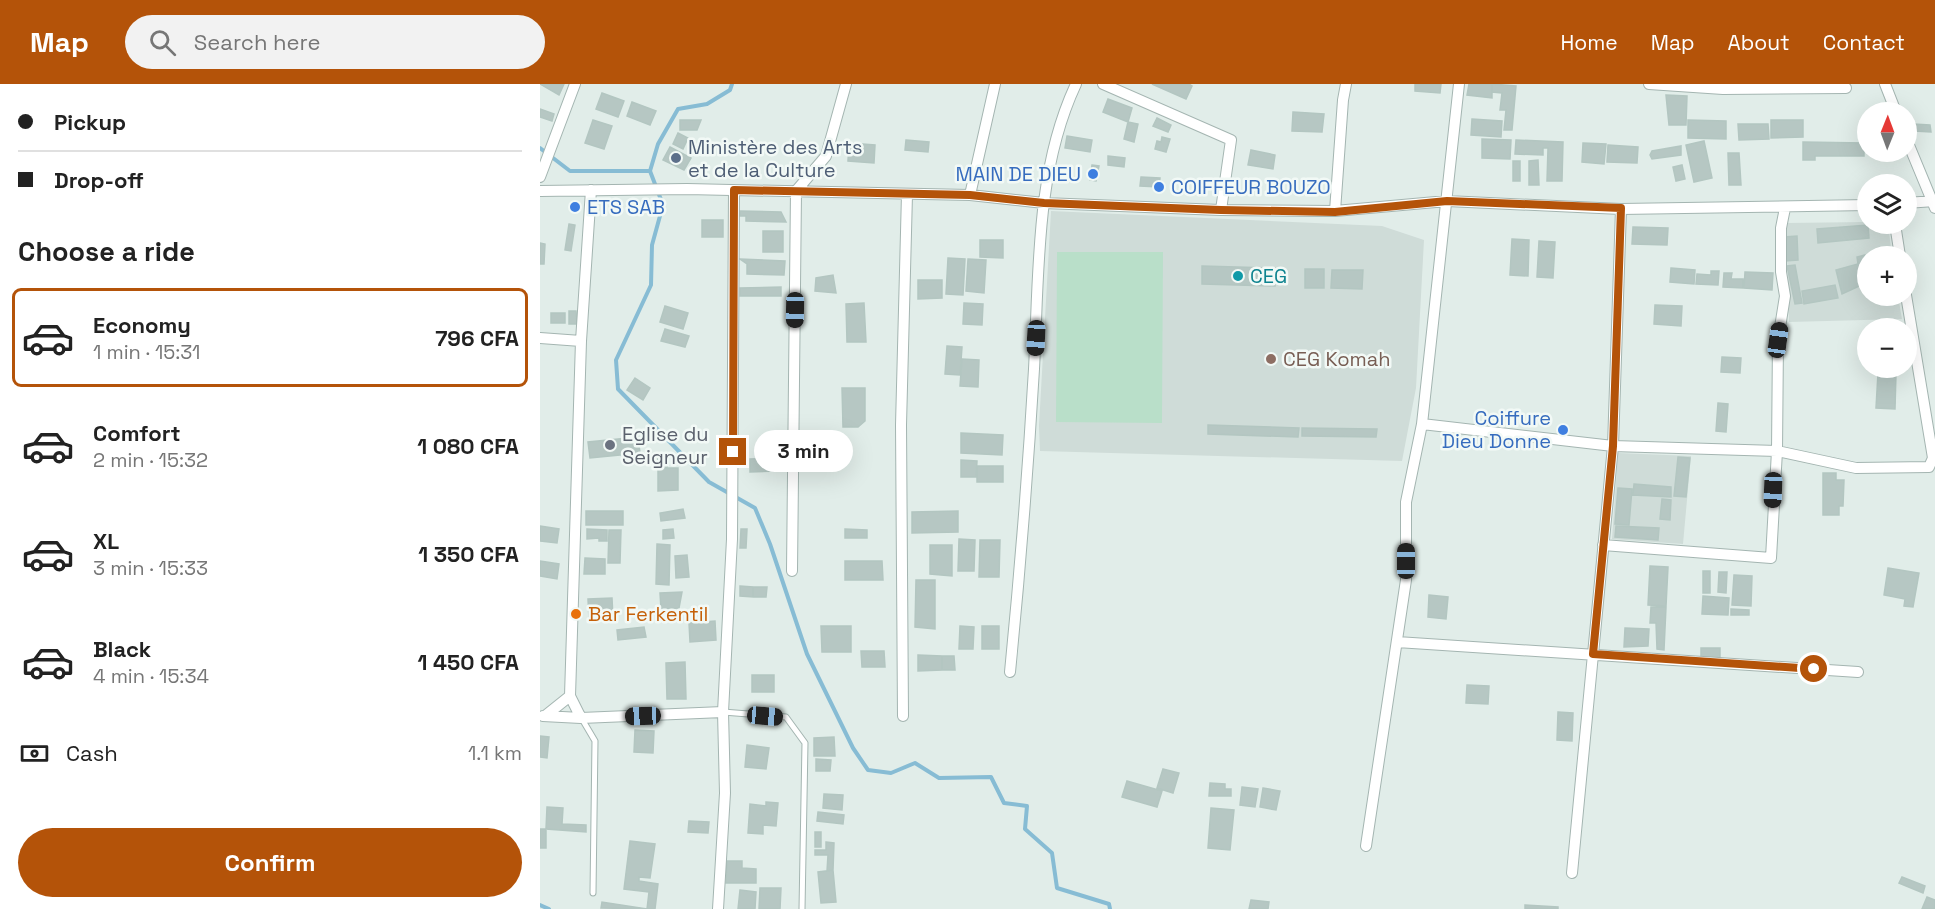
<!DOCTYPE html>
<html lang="en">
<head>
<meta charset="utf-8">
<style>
  :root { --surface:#fff; --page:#f2f2f2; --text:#222; --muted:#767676; --line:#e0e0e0; --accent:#b45309 }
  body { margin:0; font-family:"Space Grotesk",sans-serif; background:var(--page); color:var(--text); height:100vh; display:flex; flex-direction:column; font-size:22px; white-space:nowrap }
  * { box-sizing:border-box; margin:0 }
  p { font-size:20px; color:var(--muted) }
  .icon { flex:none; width:33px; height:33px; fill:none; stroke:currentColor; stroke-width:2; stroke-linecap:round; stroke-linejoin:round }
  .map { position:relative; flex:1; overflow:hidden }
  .side { display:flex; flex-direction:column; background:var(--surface); width:540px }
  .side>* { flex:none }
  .hud { display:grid; align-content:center; height:132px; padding:0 18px; background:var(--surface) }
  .needle { width:39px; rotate:1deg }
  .buttons { position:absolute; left:1317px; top:18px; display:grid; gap:12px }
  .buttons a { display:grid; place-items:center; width:60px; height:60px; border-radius:50%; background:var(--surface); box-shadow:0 6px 24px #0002; font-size:30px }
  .end { position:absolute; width:27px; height:27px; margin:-14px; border:8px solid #b45309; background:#fff; box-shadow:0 0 0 3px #fff }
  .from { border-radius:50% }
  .bubble { position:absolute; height:42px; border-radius:21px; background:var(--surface); box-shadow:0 6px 24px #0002; font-size:20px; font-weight:700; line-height:42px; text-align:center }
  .car { position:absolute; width:18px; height:36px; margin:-18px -9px; border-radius:8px; box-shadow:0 0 4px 2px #0007; background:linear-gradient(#222 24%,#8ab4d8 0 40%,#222 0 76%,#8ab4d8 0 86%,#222 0) }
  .hud b { display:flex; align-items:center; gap:21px; height:57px; font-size:22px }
  .hud b+b { border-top:2px solid var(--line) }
  .hud i { width:15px; height:15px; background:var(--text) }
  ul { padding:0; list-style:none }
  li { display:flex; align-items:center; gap:18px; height:99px; margin:0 12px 9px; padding:0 6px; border:3px solid transparent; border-radius:9px }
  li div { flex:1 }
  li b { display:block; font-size:22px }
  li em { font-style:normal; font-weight:700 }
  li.active { border-color:var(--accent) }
  li>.icon { width:54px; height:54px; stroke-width:1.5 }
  h2 { padding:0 18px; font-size:27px; line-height:72px }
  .pay { display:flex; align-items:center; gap:15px; height:66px; padding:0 18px; font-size:22px }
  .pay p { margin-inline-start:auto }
  .button { display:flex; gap:12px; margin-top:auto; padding:12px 18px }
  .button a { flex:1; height:69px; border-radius:36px; background:var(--accent); color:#fff; font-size:24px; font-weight:700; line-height:69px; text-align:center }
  header { display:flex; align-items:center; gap:36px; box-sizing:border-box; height:84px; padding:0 30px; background:var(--accent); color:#fff }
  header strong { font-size:28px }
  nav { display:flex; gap:33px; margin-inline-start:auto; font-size:21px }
  .search { width:420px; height:54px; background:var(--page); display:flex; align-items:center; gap:15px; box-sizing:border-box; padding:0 21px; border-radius:33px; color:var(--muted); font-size:22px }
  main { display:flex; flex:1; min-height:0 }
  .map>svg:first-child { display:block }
  .built { fill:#cfdcd8 }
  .green { fill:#b9dfc9 }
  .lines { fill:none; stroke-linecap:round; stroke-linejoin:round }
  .stream { stroke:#87bcd4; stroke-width:4 }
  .building { fill:#b6c7c3; stroke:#b3c6c1; stroke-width:1.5 }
  .lane-casing { stroke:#a4b5b1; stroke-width:7 }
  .street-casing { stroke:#a4b5b1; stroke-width:12 }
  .lane { stroke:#fff; stroke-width:5 }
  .street { stroke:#fff; stroke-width:10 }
  .route { stroke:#b45309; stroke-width:8 }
  .service-dot { fill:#5c6f8a; stroke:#f2f9f6; stroke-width:2 }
  .shop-dot { fill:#3f7fe0; stroke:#f2f9f6; stroke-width:2 }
  .culture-dot { fill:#0f9aa8; stroke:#f2f9f6; stroke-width:2 }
  .education-dot { fill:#8d6e63; stroke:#f2f9f6; stroke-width:2 }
  .worship-dot { fill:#6b7280; stroke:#f2f9f6; stroke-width:2 }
  .food-dot { fill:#e8710a; stroke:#f2f9f6; stroke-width:2 }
  .labels { text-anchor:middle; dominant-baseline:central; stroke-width:5; stroke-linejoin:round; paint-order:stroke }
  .service-label { font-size:20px; fill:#4e5e75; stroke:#f2f9f6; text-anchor:start }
  .shop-label { font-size:20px; fill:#366cbe; stroke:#f2f9f6; text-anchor:end }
  .culture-label { font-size:20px; fill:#0d838f; stroke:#f2f9f6; text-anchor:start }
  .education-label { font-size:20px; fill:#785e54; stroke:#f2f9f6; text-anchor:start }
  .worship-label { font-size:20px; fill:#5b616d; stroke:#f2f9f6; text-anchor:start }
  .food-label { font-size:20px; fill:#c56008; stroke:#f2f9f6; text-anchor:start }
</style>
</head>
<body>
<header>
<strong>Map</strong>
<div class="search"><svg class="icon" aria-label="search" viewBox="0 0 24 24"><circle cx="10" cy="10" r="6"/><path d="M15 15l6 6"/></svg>Search here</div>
<nav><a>Home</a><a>Map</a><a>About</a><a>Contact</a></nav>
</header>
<main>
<section class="side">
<div class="hud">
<b><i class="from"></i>Pickup</b>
<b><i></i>Drop-off</b>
</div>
<h2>Choose a ride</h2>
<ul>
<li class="active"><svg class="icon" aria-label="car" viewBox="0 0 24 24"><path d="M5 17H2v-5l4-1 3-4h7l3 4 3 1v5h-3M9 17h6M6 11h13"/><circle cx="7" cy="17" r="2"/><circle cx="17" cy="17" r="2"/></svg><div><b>Economy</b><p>1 min · 15:31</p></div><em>796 CFA</em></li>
<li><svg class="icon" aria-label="car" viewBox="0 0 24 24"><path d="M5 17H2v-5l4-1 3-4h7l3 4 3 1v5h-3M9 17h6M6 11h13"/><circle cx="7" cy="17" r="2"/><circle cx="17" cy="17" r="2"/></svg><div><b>Comfort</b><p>2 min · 15:32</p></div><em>1 080 CFA</em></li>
<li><svg class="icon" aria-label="car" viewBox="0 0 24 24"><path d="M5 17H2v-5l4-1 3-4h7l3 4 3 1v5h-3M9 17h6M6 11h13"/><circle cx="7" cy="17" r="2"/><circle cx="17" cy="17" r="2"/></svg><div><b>XL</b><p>3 min · 15:33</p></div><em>1 350 CFA</em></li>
<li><svg class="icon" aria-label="car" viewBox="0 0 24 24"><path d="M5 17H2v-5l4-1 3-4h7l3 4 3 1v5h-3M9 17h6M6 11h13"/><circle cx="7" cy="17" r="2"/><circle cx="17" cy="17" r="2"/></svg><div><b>Black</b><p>4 min · 15:34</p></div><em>1 450 CFA</em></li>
</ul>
<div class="pay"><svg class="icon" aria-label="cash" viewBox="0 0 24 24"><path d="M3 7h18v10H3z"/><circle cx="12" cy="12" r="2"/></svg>Cash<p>1.1 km</p></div>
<div class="button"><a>Confirm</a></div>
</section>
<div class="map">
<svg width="1395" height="825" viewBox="0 0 1395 825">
  <rect width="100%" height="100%" fill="#e1ede9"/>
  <path class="built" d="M511 127 842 142 884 156 876 304 862 377 500 367 499 342Z
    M1327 138 1348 140 1352 172H1328V212H1358L1362 235 1249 238 1246 139Z
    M1078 369 1151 372 1143 460 1072 455Z"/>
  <path class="green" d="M517 168H623L622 339 516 338Z"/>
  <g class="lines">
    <path class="stream" d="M0 64 30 87H110L123 121 112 161 111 201 76 276 78 305 169 398 215 424 230 460 267 570 313 664 328 686 351 689 375 679 399 694 451 693 464 719 487 722 485 745 512 769 517 804 569 820 570 825
      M110 87 118 60 138 25 167 20 190 6 192 0
      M0 821 9 825"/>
  </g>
  <path class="building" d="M0 0H24L19 11Z
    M612 0H649L652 2 646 15Z
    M875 0H901L900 9 875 7Z
    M929 0H952V14L927 11Z
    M952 0 976 2 972 46H964L966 26H960L962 9 952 8Z
    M62 9 84 17 78 33 56 25Z
    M1126 11 1147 12 1146 41H1129Z
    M568 15 592 24 588 38 563 28Z
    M92 18 116 27 110 41 87 32Z
    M0 25 14 30 12 37 0 33Z
    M753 28 784 30 782 48 752 47Z
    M617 34 631 41 628 48 613 42Z
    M932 35 962 37 961 53 931 51Z
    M53 36 72 42 64 65 45 59Z
    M140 36H161L157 46H140Z
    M1148 36 1186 37V55L1148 54Z
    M1231 36H1263V53L1231 54Z
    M588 38 598 40 594 58 584 55Z
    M1198 40H1228L1229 55 1199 56Z
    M1373 40 1390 41 1391 48 1374 47Z
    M138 49 148 54 143 65 133 60Z
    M527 52 552 56 550 68 525 64Z
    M622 53 630 55 626 68 615 65 617 57 621 58Z
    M942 55 971 56 970 75 942 74Z
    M366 56 389 58 388 68 365 66Z
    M976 56 1023 58 1022 97H1007L1008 64H1003V71L975 70Z
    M1164 57 1172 94 1154 98 1146 61Z
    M1263 58 1324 59V72H1275V76H1263Z
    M309 59 335 61 334 79 308 77Z
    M1043 59 1066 60 1064 80 1042 78Z
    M1068 61 1098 63 1097 79 1067 78Z
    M1141 62V71L1112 75 1110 71 1112 67Z
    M130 63 151 74 144 86 123 76Z
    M711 66 735 71 733 85 708 81Z
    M1188 69H1199L1201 101H1189Z
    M568 72 585 74 584 83 568 81Z
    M998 76 999 101H989V77Z
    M973 77H980V97H973Z
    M552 81 559 82 556 97 550 96Z
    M1142 81 1145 95 1136 97 1133 83Z
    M601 93 620 94 619 103 600 102Z
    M200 127 241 128 246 138 206 137V132H200Z
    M162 136H183V153H162Z
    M29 140 35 141 31 167 25 166Z
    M1328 141 1329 154 1278 159 1277 145Z
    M1093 143 1128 144 1127 161 1092 160Z
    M223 147H243V168H223Z
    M1257 152 1258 176 1245 177 1244 153Z
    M972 155 989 156 988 192 970 191Z
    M440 156H463V174L440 173Z
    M999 157 1015 158 1013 194 997 193Z
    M0 159 5 160 4 180H0Z
    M1325 171 1328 198 1302 210 1296 186 1318 180 1317 173Z
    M408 174 425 175 423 211 406 210Z
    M200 175 245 177 244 191 207 190V180Z
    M428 175 446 176 444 209 426 207Z
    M1255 181 1262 219 1255 220 1247 182Z
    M662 182 735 184V202L662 200Z
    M1131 184 1155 186 1154 200 1130 198Z
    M765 185H784V204H765Z
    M792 186H823L822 205 791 204Z
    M1171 187H1179L1178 201 1156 200 1157 190 1171 191Z
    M1205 188 1233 189 1232 206 1204 204Z
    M1184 189H1192L1191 195H1203V204L1183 203Z
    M293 191 296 209 275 207 276 194Z
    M378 196H402V214L378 215Z
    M1295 201 1298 214 1264 220 1262 207Z
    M241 203V212H200V204Z
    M324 219 326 258H307L306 220Z
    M424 219 443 220 442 241 423 240Z
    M1115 221 1142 222 1141 242 1114 240Z
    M125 222 148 229 143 245 120 238Z
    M29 227H36L37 240H29Z
    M11 229H25V239H11Z
    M125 245 149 252 145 263 121 257Z
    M407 262 422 263 420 291 405 290Z
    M1182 273 1201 274 1200 289 1181 288Z
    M422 275 439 276 438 303 420 302Z
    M1338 289H1356L1355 325 1336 324Z
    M95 294 110 304 103 316 87 306Z
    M302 304H325V337L318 343H303Z
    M1178 319 1188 320 1186 348 1176 347Z
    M668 341 759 344 758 353 668 350Z
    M762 344 837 345 836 353 762 352Z
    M421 349 463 351 462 371 421 369Z
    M98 353 100 369 50 374 48 358Z
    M118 373H128L127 384H118Z
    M1138 373 1150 374 1146 413 1134 412Z
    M237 374 236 387 210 388V375Z
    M421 376 437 377 436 393H421Z
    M437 382H463V398H437Z
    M118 384H138V406L118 407Z
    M1283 389H1296V396H1304L1303 422H1299V431H1283Z
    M1094 400 1131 403V413L1093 411Z
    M1078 404 1092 405 1089 441 1075 440Z
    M1122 415 1131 416 1130 436 1120 435Z
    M143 425 145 434 121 437 120 429Z
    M46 427H83V441H46Z
    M418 427V448L372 449V428Z
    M0 442 19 445 17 459 0 457Z
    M1076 442 1119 444 1118 456 1075 453Z
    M47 445 67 446V457H59V454L47 455Z
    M133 445 134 454 123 455V446Z
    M201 445H207L206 464H200Z
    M305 445 327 446V454H305Z
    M69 446H81L80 479H68Z
    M419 455 435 456 434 487H418Z
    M440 456H460L459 493H439Z
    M117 460 130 461 129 501 116 500Z
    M390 461H412V492L390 490Z
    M147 471 149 493 136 494 135 472Z
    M45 474 65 475V490H44Z
    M0 477 19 480 17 495 0 492Z
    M305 477H342L343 496H305Z
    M1110 482 1128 483 1126 522 1108 521Z
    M1348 484 1379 489 1373 523 1364 522 1365 515 1344 511Z
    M1163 487H1170V509H1163Z
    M1179 488H1187L1186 509 1178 508Z
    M1194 491 1212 492 1211 522 1192 521Z
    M376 496H395V545L375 543Z
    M200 502 213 503V513L200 512Z
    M213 503H227L226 513H213Z
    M142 508 139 524 121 525 120 509Z
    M889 511 908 513 906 535 888 533Z
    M1163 512 1189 514 1188 531 1162 530Z
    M72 514 73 534 49 535 48 515Z
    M1111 523H1126L1124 566 1117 565 1116 539H1110Z
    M1191 525 1209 526V531H1191Z
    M175 537 176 556 150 558 149 539Z
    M281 542H311V568H282Z
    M420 542 434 543 433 565H419Z
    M442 542H459V565H442Z
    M104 543 106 553 78 556 77 546Z
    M1085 544 1109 545 1108 562 1084 563Z
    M1161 564H1180V576L1161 575Z
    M321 567H344L345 583H322Z
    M378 571 402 572V586L378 587Z
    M402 572H414L415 586H402Z
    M145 578 146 615H127L126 579Z
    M212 591H234V608H212Z
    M927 601 949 602 948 620 926 619Z
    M1018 628 1033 629 1032 657 1017 656Z
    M95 646 114 647 113 669 94 668Z
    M0 652 9 653 7 674 0 673Z
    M294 653 295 672H274V654Z
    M207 661 229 664 226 685 205 683Z
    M276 675 291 676 290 687H276Z
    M623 685 639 689 633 709 617 704Z
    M587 697 622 707 617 723 582 713Z
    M670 699 685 700V705H691V712H669Z
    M702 703 718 705 715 723 700 721Z
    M723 704 740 707 736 726 720 723Z
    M284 710 303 711 302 726 283 724Z
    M226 718 238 719 236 742 223 741V750L208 749 210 720 226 722Z
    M7 723 23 724 22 740 46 741V748L6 745Z
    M671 724 694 726 690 766 668 764Z
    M278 728 304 731 303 740 277 737Z
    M149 737 169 738 168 749 148 748Z
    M0 745H6V764H0Z
    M275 748H281V763H275Z
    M90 757 115 760 110 794 99 793V797L118 800 115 825 61 824 62 818 107 825 109 808 84 805Z
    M286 758 294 759 293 786 287 787 288 771H275V766H286Z
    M187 777H202V784L216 785V799H186Z
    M293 786 296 818 281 819 278 788Z
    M1362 793 1385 802 1383 809 1359 799Z
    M220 804H241L240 825H219Z
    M200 806 216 808 215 825H198Z
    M1387 813 1395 816V825H1382Z
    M711 816 729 818 728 825H709Z
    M985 821 1018 823V825H985Z"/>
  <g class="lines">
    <defs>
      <path id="lane" d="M183 628 246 633 265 659 262 825
        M42 635 55 657 53 809"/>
      <path id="street" d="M563 0 691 56 681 126
        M1109 0 1183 5 1306 4
        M1345 0 1356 28
        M1366 54 1395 124
        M0 93 35 0
        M0 107 147 105 430 111 504 119 681 126 795 127 907 117 1081 125 1328 121
        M430 111 455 0
        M1366 119 1395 117
        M795 127 803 16 806 0
        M1355 140 1360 172
        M0 254 41 257
        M882 340 1073 362 1237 367 1316 384 1389 383 1393 374 1366 211
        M1063 461 1231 474 1237 367 1238 256 1245 212 1241 188V144L1245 124
        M252 487 256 107 286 72 306 0
        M857 558 1318 588
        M470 588C480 487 488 387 494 285 499 191 495 87 536 0
        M30 612 41 634
        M3 632 41 634 183 628
        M5 632 30 612 41 257 51 106
        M363 632 361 341 367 110
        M826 762 866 496V418L882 340 919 0
        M1032 789 1073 362 1081 125
        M178 825 185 709 183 628 192 455 194 106"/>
    </defs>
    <use href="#lane" class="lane-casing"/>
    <use href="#street" class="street-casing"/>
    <use href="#lane" class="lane"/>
    <use href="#street" class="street"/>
  </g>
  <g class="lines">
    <path class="route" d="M193 368 194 106 430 111 504 119 681 126 795 128 907 117 1081 124 1073 362 1053 570 1274 585"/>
  </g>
  <circle class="service-dot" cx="136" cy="74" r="6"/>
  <g class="shop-dot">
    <circle cx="553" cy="90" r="6"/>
    <circle cx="619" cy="103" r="6"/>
    <circle cx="35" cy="123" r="6"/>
    <circle cx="1023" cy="346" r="6"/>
  </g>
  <circle class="culture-dot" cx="698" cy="192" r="6"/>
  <circle class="education-dot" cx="731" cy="275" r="6"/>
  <circle class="worship-dot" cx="70" cy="361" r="6"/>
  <circle class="food-dot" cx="36" cy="530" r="6"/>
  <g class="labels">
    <g class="service-label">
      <text x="148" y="63">Ministère des Arts<tspan x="148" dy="23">et de la Culture</tspan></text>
    </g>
    <g class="shop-label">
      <text x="541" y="90">MAIN DE DIEU</text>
      <text x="631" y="103" text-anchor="start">COIFFEUR BOUZO</text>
      <text x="47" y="123" text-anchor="start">ETS SAB</text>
      <text x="1011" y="334">Coiffure<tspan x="1011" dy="23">Dieu Donne</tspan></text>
    </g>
    <g class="culture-label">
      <text x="710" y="192">CEG</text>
    </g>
    <g class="education-label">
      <text x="743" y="275">CEG Komah</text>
    </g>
    <g class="worship-label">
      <text x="82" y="350">Eglise du<tspan x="82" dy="23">Seigneur</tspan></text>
    </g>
    <g class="food-label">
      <text x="48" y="530">Bar Ferkentil</text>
    </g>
  </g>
</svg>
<div class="buttons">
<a><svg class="needle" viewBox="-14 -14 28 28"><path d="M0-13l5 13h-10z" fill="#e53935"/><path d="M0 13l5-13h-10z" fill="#767676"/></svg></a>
<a><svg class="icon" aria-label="layers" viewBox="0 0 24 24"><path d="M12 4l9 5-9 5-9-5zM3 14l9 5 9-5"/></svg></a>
<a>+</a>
<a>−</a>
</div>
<i class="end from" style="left:1274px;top:585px"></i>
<i class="end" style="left:193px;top:368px"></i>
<div class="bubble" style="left:214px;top:346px;width:99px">3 min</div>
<i class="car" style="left:255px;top:226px;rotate:181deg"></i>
<i class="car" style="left:496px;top:254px;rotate:183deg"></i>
<i class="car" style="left:1238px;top:256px;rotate:8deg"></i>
<i class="car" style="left:1233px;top:406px;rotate:182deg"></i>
<i class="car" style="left:866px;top:477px;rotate:0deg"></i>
<i class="car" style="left:103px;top:632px;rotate:268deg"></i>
<i class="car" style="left:225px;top:632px;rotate:95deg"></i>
</div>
</main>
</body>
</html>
